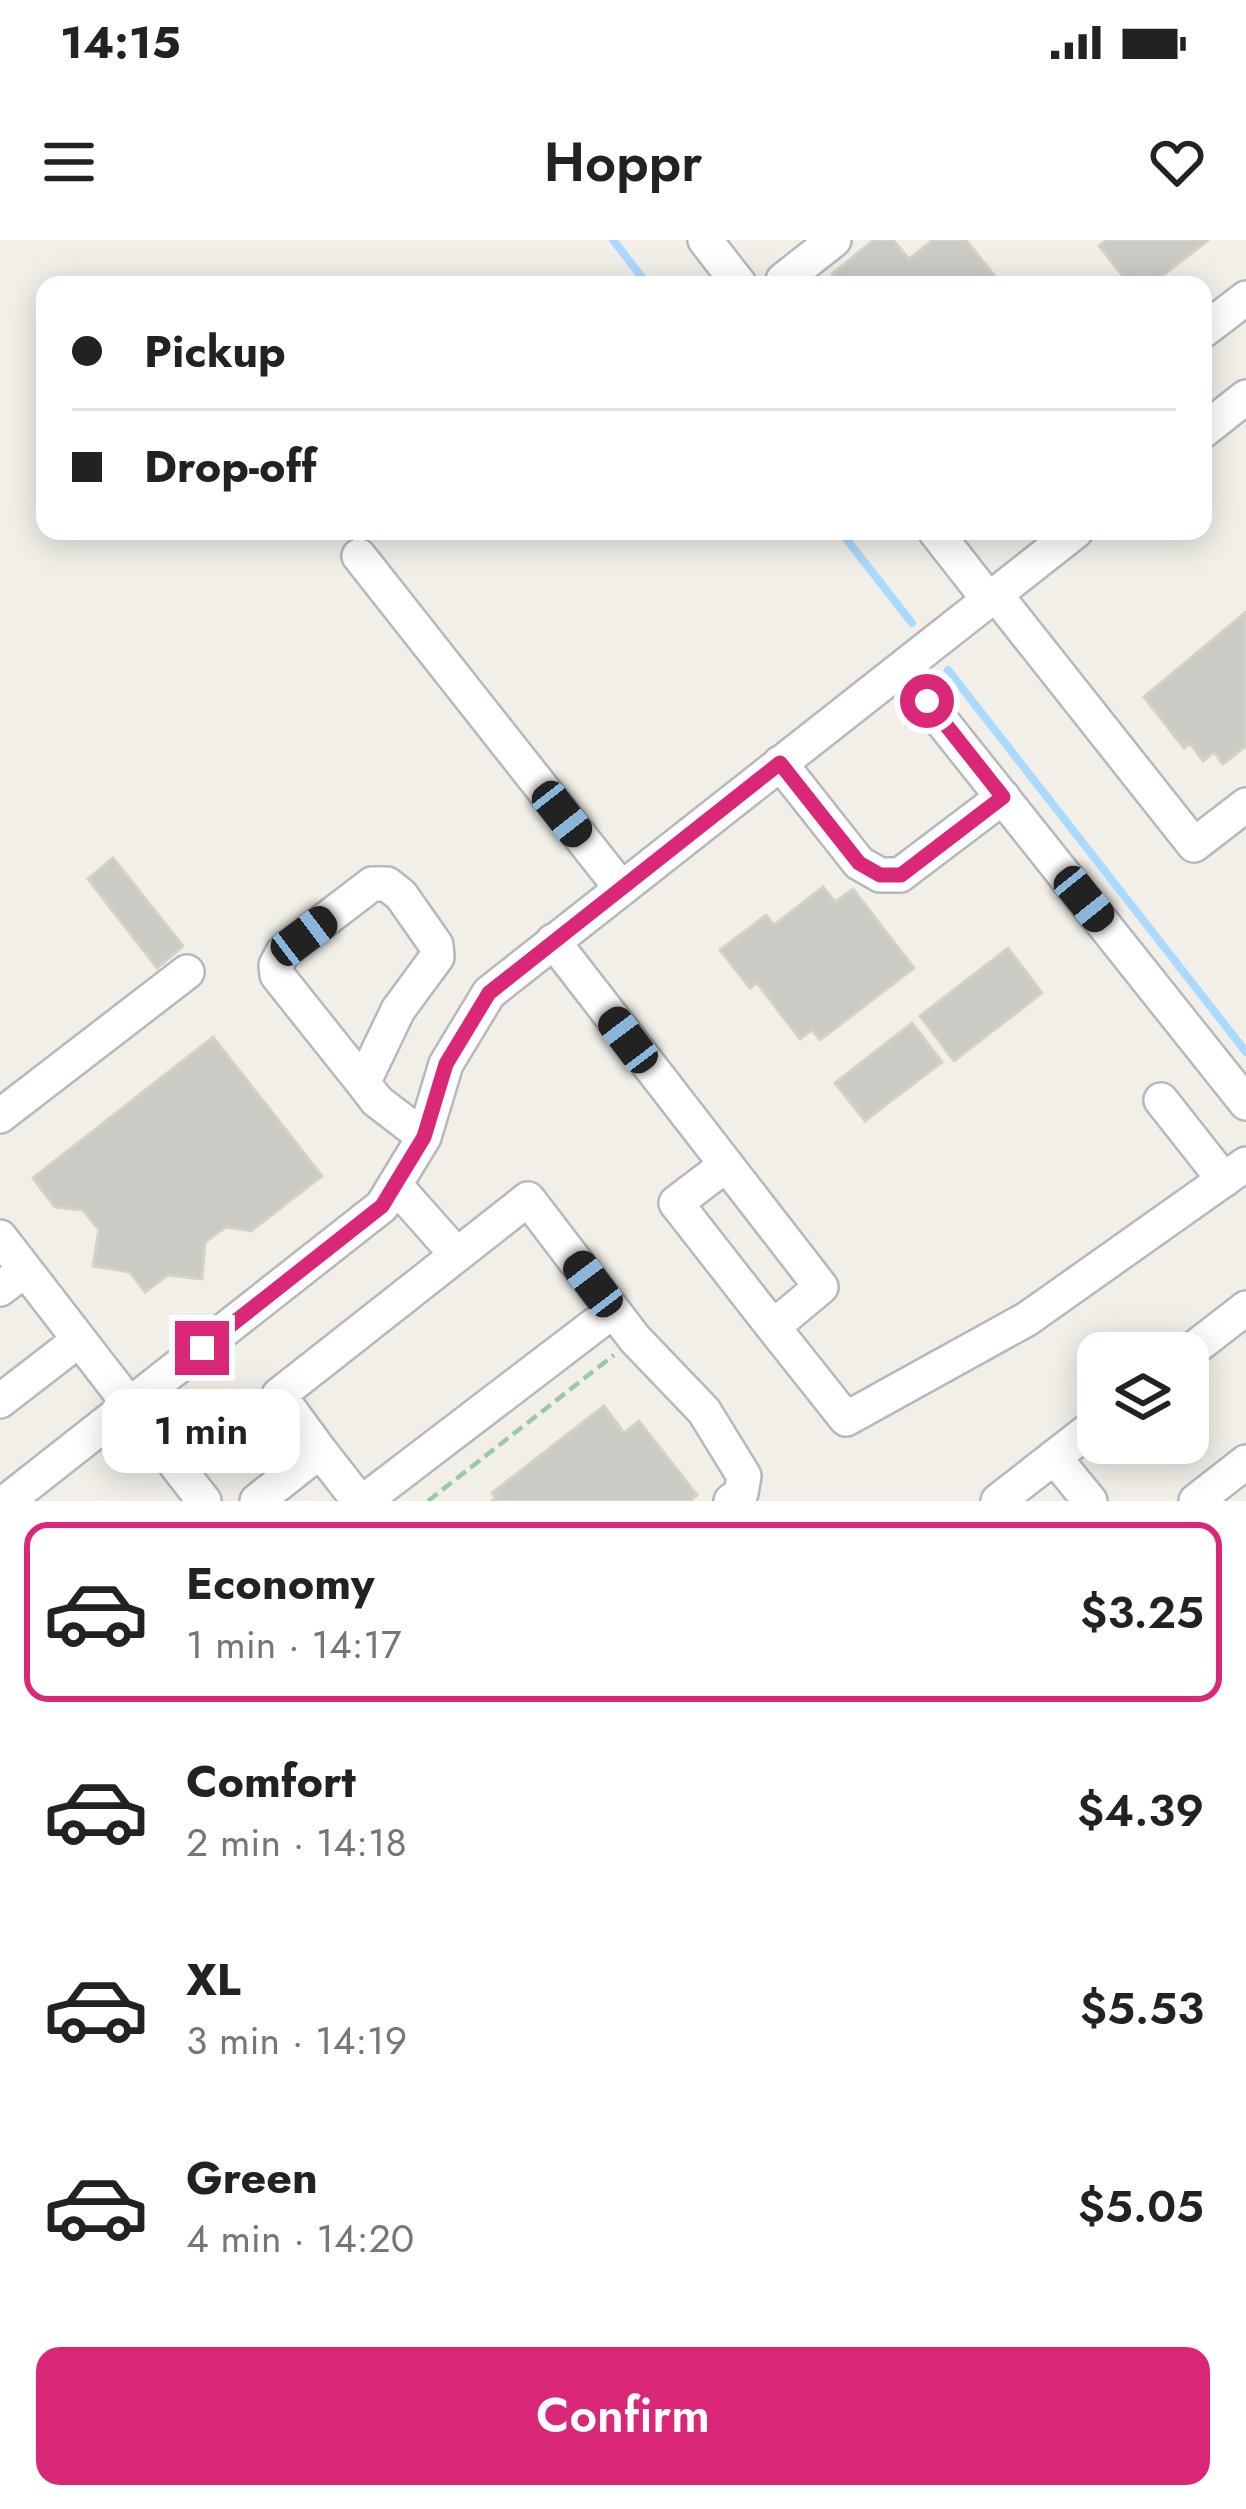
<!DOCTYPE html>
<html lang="en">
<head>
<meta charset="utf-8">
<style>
  :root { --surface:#fff; --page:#f6f6f6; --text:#222; --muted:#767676; --line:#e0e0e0; --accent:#db2777 }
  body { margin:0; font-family:Jost,sans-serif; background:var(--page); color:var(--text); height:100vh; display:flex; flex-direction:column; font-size:45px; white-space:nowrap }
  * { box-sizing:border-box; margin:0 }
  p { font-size:39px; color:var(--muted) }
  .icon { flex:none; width:66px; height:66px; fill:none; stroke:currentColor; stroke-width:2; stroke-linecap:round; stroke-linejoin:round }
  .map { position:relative; height:1261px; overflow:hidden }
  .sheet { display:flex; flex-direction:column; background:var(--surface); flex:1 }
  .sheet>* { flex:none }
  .banner { position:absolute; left:36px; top:36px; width:1176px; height:264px; border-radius:24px; box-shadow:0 6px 30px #0003; display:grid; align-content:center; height:264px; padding:0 36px; background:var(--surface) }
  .tools { position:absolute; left:1077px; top:1092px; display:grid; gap:24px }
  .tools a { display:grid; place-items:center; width:132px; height:132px; border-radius:24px; background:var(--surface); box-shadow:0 6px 30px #0003; font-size:60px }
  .end { position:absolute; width:54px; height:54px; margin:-27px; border:15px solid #db2777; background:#fff; box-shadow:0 0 0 6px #fff }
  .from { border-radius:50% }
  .bubble { position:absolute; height:84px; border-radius:24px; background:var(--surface); box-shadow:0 6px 30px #0003; font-size:39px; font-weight:600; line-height:84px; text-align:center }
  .car { position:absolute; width:36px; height:72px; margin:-36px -18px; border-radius:15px; box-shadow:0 0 9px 3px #0007; background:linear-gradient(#222 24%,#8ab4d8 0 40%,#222 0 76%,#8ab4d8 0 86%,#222 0) }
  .banner b { display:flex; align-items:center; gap:42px; height:114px; font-size:45px }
  .banner b+b { border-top:3px solid var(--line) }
  .banner i { width:30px; height:30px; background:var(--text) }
  ul { padding:21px 0 0; list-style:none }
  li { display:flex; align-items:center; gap:36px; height:180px; margin:0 24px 18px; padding:0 12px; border:6px solid transparent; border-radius:24px }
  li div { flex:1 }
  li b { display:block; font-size:45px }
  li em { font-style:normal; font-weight:600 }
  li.selected { border-color:var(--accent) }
  li>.icon { width:108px; height:108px; stroke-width:1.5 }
  .primary-button { display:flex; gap:24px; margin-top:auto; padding:24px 36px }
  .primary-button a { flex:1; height:138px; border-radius:24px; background:var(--accent); color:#fff; font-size:48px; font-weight:600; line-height:138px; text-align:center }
  .status { display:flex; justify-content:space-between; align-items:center; height:84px; padding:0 60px; background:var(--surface); direction:ltr }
  .status svg { height:33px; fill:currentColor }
  header { display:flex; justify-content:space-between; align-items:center; height:156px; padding:0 36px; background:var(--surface); font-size:54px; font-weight:600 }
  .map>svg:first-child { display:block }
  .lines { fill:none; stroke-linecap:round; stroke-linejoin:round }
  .stream { stroke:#aadaff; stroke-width:8 }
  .building { fill:#cccac5; stroke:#d6d1c6; stroke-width:3 }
  .minor-casing { stroke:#b5b8bc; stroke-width:38 }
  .path { stroke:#9cc7a9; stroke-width:4.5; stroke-dasharray:12 6; stroke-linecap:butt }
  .minor { stroke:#fff; stroke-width:33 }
  .route { stroke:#db2777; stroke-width:15 }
</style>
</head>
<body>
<div class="status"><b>14:15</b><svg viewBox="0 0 49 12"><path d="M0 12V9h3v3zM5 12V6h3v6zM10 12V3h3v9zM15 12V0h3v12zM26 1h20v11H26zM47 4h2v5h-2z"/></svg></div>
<header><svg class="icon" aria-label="menu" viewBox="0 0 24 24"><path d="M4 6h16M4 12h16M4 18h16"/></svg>Hoppr<svg class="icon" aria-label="heart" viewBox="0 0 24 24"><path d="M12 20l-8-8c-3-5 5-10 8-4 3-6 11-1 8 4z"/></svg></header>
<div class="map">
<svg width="1246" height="1261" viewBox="0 0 1246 1261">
  <rect width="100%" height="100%" fill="#f1efe8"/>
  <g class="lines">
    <path class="stream" d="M613 0 648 45
      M840 291 912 383
      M948 430 1246 812"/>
  </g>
  <path class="building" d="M874 0H893L909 19 933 0H966L1002 45H841L832 34Z
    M1107 0H1208L1151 45H1130L1099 6Z
    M1246 372V506L1223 524 1214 512 1203 521 1190 503 1184 508 1144 457Z
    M113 618 183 706 157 728 88 639Z
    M823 647 835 662 853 649 914 728 820 800 812 790 800 799 757 743 750 748 720 710 766 675 774 685Z
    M1008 708 1042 753 954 821 920 776Z
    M912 783 942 822 865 881 835 843Z
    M213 797 322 936 251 991 226 987 205 1002 202 1039 168 1035 145 1052 130 1032 93 1026 99 990 83 970 55 967 33 938Z
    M604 1166 624 1193 639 1181 697 1255 690 1261H492L496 1258 492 1253Z"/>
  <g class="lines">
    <defs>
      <path id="minor" d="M705 0 740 45
        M783 40 834 0
        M1203 91 1246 58
        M1203 191 1246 157
        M935 291 989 360
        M359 316 621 648
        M996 355 1194 605 1246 565
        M901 430 1246 863
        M780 523 859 623 880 635H900L1003 557
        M553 701 821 1047 773 1087 846 1179 1027 1079 1246 924
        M363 843 398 770 437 717 436 705 401 655 387 644H372L283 712 276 725 277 735 363 843 377 861 424 897
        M1161 860 1224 940
        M0 876 187 732
        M726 925 676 963 773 1087
        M395 945 457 1015
        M0 997 204 1261
        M0 1049 25 1030
        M1188 1113 1246 1068
        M0 1161 79 1100
        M320 1211 359 1261
        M1054 1217 1090 1261
        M7 1261 382 966 424 897 446 824 489 753 1076 291
        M257 1261 320 1211 279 1155 528 959 635 1099 704 1171 744 1236 741 1253 731 1261
        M364 1261 613 1071
        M998 1261 1098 1183
        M1196 1261 1246 1222"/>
    </defs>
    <use href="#minor" class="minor-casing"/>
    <path class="path" d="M428 1261 614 1115"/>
    <use href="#minor" class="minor"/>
  </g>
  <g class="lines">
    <path class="route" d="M202 1108 382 966 424 897 446 824 489 753 780 523 859 623 880 635H901L1003 557 927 461"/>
  </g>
</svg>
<div class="tools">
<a><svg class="icon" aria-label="layers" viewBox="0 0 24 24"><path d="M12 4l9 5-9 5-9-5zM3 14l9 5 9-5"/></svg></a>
</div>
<i class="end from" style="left:927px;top:461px"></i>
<i class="end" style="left:202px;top:1108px"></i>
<div class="bubble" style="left:102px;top:1149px;width:198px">1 min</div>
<i class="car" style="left:562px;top:574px;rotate:142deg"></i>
<i class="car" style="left:1084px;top:659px;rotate:141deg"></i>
<i class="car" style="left:304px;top:696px;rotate:53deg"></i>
<i class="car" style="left:628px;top:800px;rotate:323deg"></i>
<i class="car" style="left:593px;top:1044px;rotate:323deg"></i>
<div class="banner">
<b><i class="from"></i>Pickup</b>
<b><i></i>Drop-off</b>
</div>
</div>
<section class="sheet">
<ul>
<li class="selected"><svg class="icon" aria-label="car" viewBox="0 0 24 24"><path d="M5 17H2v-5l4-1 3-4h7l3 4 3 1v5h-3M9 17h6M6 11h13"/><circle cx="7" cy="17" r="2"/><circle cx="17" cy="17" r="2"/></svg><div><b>Economy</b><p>1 min · 14:17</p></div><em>$3.25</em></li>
<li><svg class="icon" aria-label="car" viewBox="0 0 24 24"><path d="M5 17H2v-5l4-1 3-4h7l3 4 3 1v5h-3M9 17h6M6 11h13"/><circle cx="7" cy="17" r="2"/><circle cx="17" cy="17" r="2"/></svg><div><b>Comfort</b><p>2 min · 14:18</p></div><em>$4.39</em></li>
<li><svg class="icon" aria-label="car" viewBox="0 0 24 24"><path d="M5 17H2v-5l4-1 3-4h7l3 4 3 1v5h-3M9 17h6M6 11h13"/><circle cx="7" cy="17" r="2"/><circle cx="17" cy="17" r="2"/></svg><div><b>XL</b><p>3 min · 14:19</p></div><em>$5.53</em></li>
<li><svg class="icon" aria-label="car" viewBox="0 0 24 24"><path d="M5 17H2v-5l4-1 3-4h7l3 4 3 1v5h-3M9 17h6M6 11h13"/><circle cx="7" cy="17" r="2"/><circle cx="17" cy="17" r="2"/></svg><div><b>Green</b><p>4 min · 14:20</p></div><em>$5.05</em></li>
</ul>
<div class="primary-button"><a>Confirm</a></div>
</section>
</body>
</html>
